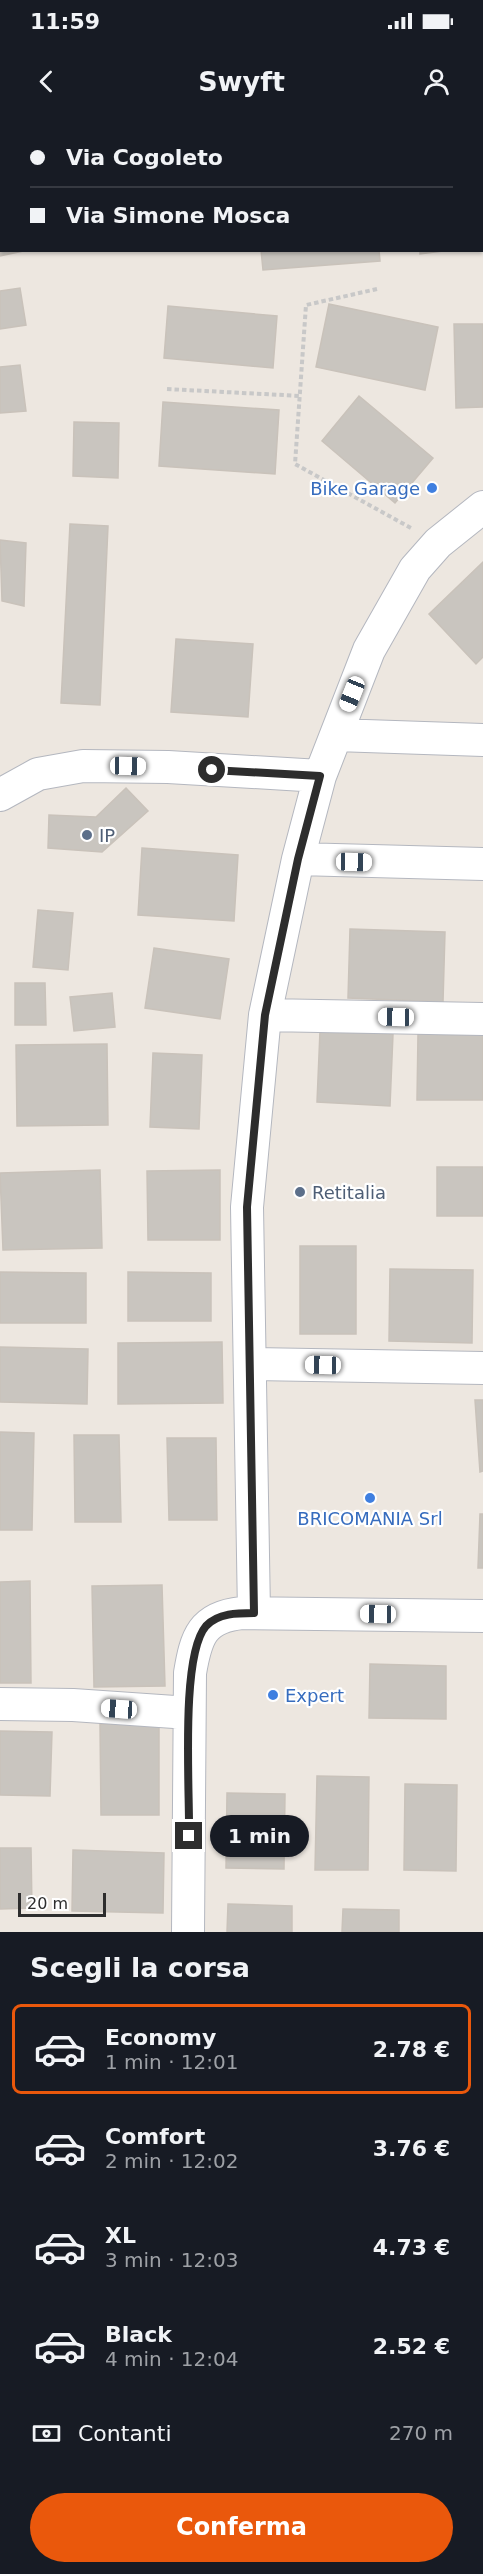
<!DOCTYPE html>
<html lang="it">
<head>
<meta charset="utf-8">
<style>
  :root { --surface:#171b24; --page:#20242c; --text:#f1f3f6; --muted:#9ea1a6; --line:#363941; --accent:#ea580c }
  body { margin:0; font-family:"DejaVu Sans",sans-serif; background:var(--page); color:var(--text); height:100vh; display:flex; flex-direction:column; font-size:22px; white-space:nowrap }
  * { box-sizing:border-box; margin:0 }
  p { font-size:20px; color:var(--muted) }
  .icon { flex:none; width:33px; height:33px; fill:none; stroke:currentColor; stroke-width:2; stroke-linecap:round; stroke-linejoin:round }
  .map { position:relative; height:1812px; overflow:hidden }
  .side { display:flex; flex-direction:column; background:var(--surface); flex:1 }
  .side>* { flex:none }
  .guide { position:absolute; left:0px; top:0px; width:483px; height:132px; box-shadow:0 2px 4px #0004; display:grid; align-content:center; height:132px; padding:0 30px; background:var(--surface) }
  .scale { position:absolute; left:18px; bottom:15px; width:88px; box-sizing:border-box; padding-left:6px; border:3px solid #2d2d2d; border-top:0; font-size:16px; line-height:21px; white-space:nowrap; color:#2d2d2d; -webkit-text-stroke:4px #fff; paint-order:stroke }
  .end { position:absolute; width:27px; height:27px; margin:-14px; border:8px solid #2d2d2d; background:#fff; box-shadow:0 0 0 3px #fff }
  .from { border-radius:50% }
  .bubble { position:absolute; height:42px; border-radius:21px; background:var(--surface); box-shadow:0 2px 4px #0004; font-size:20px; font-weight:700; line-height:42px; text-align:center }
  .car { position:absolute; width:18px; height:36px; margin:-18px -9px; border-radius:8px; box-shadow:0 0 4px 2px #0007; background:linear-gradient(#fff 24%,#345 0 40%,#fff 0 76%,#345 0 86%,#fff 0) }
  .guide b { display:flex; align-items:center; gap:21px; height:57px; font-size:22px }
  .guide b+b { border-top:2px solid var(--line) }
  .guide i { width:15px; height:15px; background:var(--text) }
  ul { padding:0; list-style:none }
  li { display:flex; align-items:center; gap:18px; height:90px; margin:0 12px 9px; padding:0 18px; border:3px solid transparent; border-radius:9px }
  li div { flex:1 }
  li b { display:block; font-size:22px }
  li em { font-style:normal; font-weight:700 }
  li.current { border-color:var(--accent) }
  li>.icon { width:54px; height:54px; stroke-width:1.5 }
  h2 { padding:0 30px; font-size:27px; line-height:72px }
  .pay { display:flex; align-items:center; gap:15px; height:66px; padding:0 30px; font-size:22px }
  .pay p { margin-inline-start:auto }
  .cta { display:flex; gap:12px; margin-top:auto; padding:12px 30px }
  .cta a { flex:1; height:69px; border-radius:36px; background:var(--accent); color:#fff; font-size:24px; font-weight:700; line-height:69px; text-align:center }
  .status { display:flex; justify-content:space-between; align-items:center; height:42px; padding:0 30px; background:var(--surface); direction:ltr }
  .status svg { height:16px; fill:currentColor }
  header { display:flex; justify-content:space-between; align-items:center; height:78px; padding:0 30px; background:var(--surface); font-size:27px; font-weight:700 }
  .map>svg:first-child { display:block }
  .building { fill:#c9c5bf; stroke:#c9c2ba; stroke-width:1.5 }
  .lines { fill:none; stroke-linecap:round; stroke-linejoin:round }
  .minor-casing { stroke:#b4b7bf; stroke-width:34 }
  .path { stroke:#c8c8c8; stroke-width:4; stroke-dasharray:4.5 3; stroke-linecap:butt }
  .minor { stroke:#fff; stroke-width:32 }
  .route { stroke:#2d2d2d; stroke-width:8 }
  .shop-dot { fill:#3f7fe0; stroke:#fff; stroke-width:2 }
  .service-dot { fill:#5c6f8a; stroke:#fff; stroke-width:2 }
  .labels { text-anchor:middle; dominant-baseline:central; stroke-width:4.5; stroke-linejoin:round; paint-order:stroke }
  .shop-label { font-size:18px; fill:#366cbe; stroke:#fff; text-anchor:end }
  .service-label { font-size:18px; fill:#4e5e75; stroke:#fff; text-anchor:start }
</style>
</head>
<body>
<div class="status"><b>11:59</b><svg viewBox="0 0 49 12"><path d="M0 12V9h3v3zM5 12V6h3v6zM10 12V3h3v9zM15 12V0h3v12zM26 1h20v11H26zM47 4h2v5h-2z"/></svg></div>
<header><svg class="icon" aria-label="back" viewBox="0 0 24 24"><path d="M15 5l-7 7 7 7"/></svg>Swyft<svg class="icon" aria-label="person" viewBox="0 0 24 24"><circle cx="12" cy="8" r="4"/><path d="M4 21q1-7 8-7t8 7"/></svg></header>
<div class="map">
<svg width="483" height="1812" viewBox="0 0 483 1812">
  <rect width="100%" height="100%" fill="#ede7e0"/>
  <path class="building" d="M102 0H160L156 2Z
    M203 0H328L329 2H203Z
    M2 100V130H28L0 136Z
    M261 130H379L380 141 263 150Z
    M420 130H451L420 134Z
    M20 168 26 205 0 209V171Z
    M329 184 438 207 425 270 316 247Z
    M168 186 277 196 273 248 164 238Z
    M454 204H483V287L456 288Z
    M20 245 26 291 0 293V247Z
    M359 276 433 338 395 383 322 321Z
    M163 282 279 290 275 354 159 346Z
    M74 302 119 303 118 358 73 356Z
    M70 404 108 406 100 585 61 583Z
    M0 420 26 423 24 486 2 481Z
    M483 442V537L476 544 429 494Z
    M176 519 253 524 248 597 171 592Z
    M126 668 148 691 102 732 48 728 49 695 96 697Z
    M142 728 238 735 234 801 138 795Z
    M38 790 73 793 68 850 33 847Z
    M350 809 445 812 443 882 348 878Z
    M154 828 229 839 220 899 145 888Z
    M15 863H45L46 905H15Z
    M112 873 115 907 74 911 70 877Z
    M320 911 393 914 390 986 317 982Z
    M418 914 483 915V980H417Z
    M107 924 108 1005 17 1006 16 925Z
    M153 933 202 935 199 1009 150 1007Z
    M437 1047H483V1096H437Z
    M100 1050 102 1128 3 1130 0 1053Z
    M220 1050V1120H148L147 1051Z
    M300 1126H356V1214H300Z
    M390 1149 473 1150 472 1223 389 1221Z
    M0 1152 86 1153V1203H0Z
    M128 1152 211 1153V1201H128Z
    M222 1222 223 1283 118 1284V1223Z
    M0 1227 88 1229 87 1284 0 1282Z
    M475 1280H483V1351L480 1352Z
    M0 1312 34 1313 32 1410H0Z
    M74 1315H119L121 1402H75Z
    M167 1318H216L217 1400H169Z
    M480 1394H483V1448H478Z
    M30 1461 31 1563H0V1462Z
    M162 1465 165 1566 94 1567 92 1466Z
    M370 1544 446 1546V1599L369 1598Z
    M159 1603V1695H101L100 1604Z
    M0 1611 52 1612 50 1676 0 1675Z
    M317 1656 369 1657 368 1750H315Z
    M405 1664 457 1665 456 1751 404 1750Z
    M227 1673 285 1674 284 1749 226 1748Z
    M0 1728H31L32 1788 0 1789Z
    M73 1730 164 1733 163 1793 72 1791Z
    M228 1784 292 1786V1812H227Z
    M343 1789 399 1790V1812H342Z"/>
  <g class="lines">
    <defs>
      <path id="minor" d="M336 615 483 620
        M0 675 38 654 83 646 168 647 320 656
        M298 739 483 744
        M265 895 483 899
        M250 1244 483 1248
        M254 1493 247 1087 265 895 298 739 320 656 369 530 415 449 438 423 483 387
        M0 1584 73 1585 189 1593
        M188 1812 190 1553C196 1517 202 1497 242 1493L483 1496"/>
    </defs>
    <use href="#minor" class="minor-casing"/>
    <path class="path" d="M377 169 306 185 295 344 411 408
      M167 269 301 276"/>
    <use href="#minor" class="minor"/>
  </g>
  <g class="lines">
    <path class="route" d="M189 1716C190 1672 180 1536 206 1506 218 1493 238 1493 254 1493L247 1087 265 895 298 739 320 656 212 650"/>
  </g>
  <g class="shop-dot">
    <circle cx="432" cy="368" r="6"/>
    <circle cx="370" cy="1378" r="6"/>
    <circle cx="273" cy="1575" r="6"/>
  </g>
  <g class="service-dot">
    <circle cx="87" cy="715" r="6"/>
    <circle cx="300" cy="1072" r="6"/>
  </g>
  <g class="labels">
    <g class="shop-label">
      <text x="420" y="368">Bike Garage</text>
      <text x="370" y="1398" text-anchor="middle">BRICOMANIA Srl</text>
      <text x="285" y="1575" text-anchor="start">Expert</text>
    </g>
    <g class="service-label">
      <text x="99" y="715">IP</text>
      <text x="312" y="1072">Retitalia</text>
    </g>
  </g>
</svg>
<div class="scale">20 m</div>
<i class="end from" style="left:212px;top:650px"></i>
<i class="end" style="left:189px;top:1716px"></i>
<div class="bubble" style="left:210px;top:1695px;width:99px">1 min</div>
<i class="car" style="left:352px;top:574px;rotate:202deg"></i>
<i class="car" style="left:128px;top:646px;rotate:91deg"></i>
<i class="car" style="left:354px;top:742px;rotate:91deg"></i>
<i class="car" style="left:396px;top:897px;rotate:271deg"></i>
<i class="car" style="left:323px;top:1245px;rotate:271deg"></i>
<i class="car" style="left:378px;top:1494px;rotate:271deg"></i>
<i class="car" style="left:119px;top:1589px;rotate:274deg"></i>
<div class="guide">
<b><i class="from"></i>Via Cogoleto</b>
<b><i></i>Via Simone Mosca</b>
</div>
</div>
<section class="side">
<h2>Scegli la corsa</h2>
<ul>
<li class="current"><svg class="icon" aria-label="car" viewBox="0 0 24 24"><path d="M5 17H2v-5l4-1 3-4h7l3 4 3 1v5h-3M9 17h6M6 11h13"/><circle cx="7" cy="17" r="2"/><circle cx="17" cy="17" r="2"/></svg><div><b>Economy</b><p>1 min · 12:01</p></div><em>2.78 €</em></li>
<li><svg class="icon" aria-label="car" viewBox="0 0 24 24"><path d="M5 17H2v-5l4-1 3-4h7l3 4 3 1v5h-3M9 17h6M6 11h13"/><circle cx="7" cy="17" r="2"/><circle cx="17" cy="17" r="2"/></svg><div><b>Comfort</b><p>2 min · 12:02</p></div><em>3.76 €</em></li>
<li><svg class="icon" aria-label="car" viewBox="0 0 24 24"><path d="M5 17H2v-5l4-1 3-4h7l3 4 3 1v5h-3M9 17h6M6 11h13"/><circle cx="7" cy="17" r="2"/><circle cx="17" cy="17" r="2"/></svg><div><b>XL</b><p>3 min · 12:03</p></div><em>4.73 €</em></li>
<li><svg class="icon" aria-label="car" viewBox="0 0 24 24"><path d="M5 17H2v-5l4-1 3-4h7l3 4 3 1v5h-3M9 17h6M6 11h13"/><circle cx="7" cy="17" r="2"/><circle cx="17" cy="17" r="2"/></svg><div><b>Black</b><p>4 min · 12:04</p></div><em>2.52 €</em></li>
</ul>
<div class="pay"><svg class="icon" aria-label="cash" viewBox="0 0 24 24"><path d="M3 7h18v10H3z"/><circle cx="12" cy="12" r="2"/></svg>Contanti<p>270 m</p></div>
<div class="cta"><a>Conferma</a></div>
</section>
</body>
</html>
